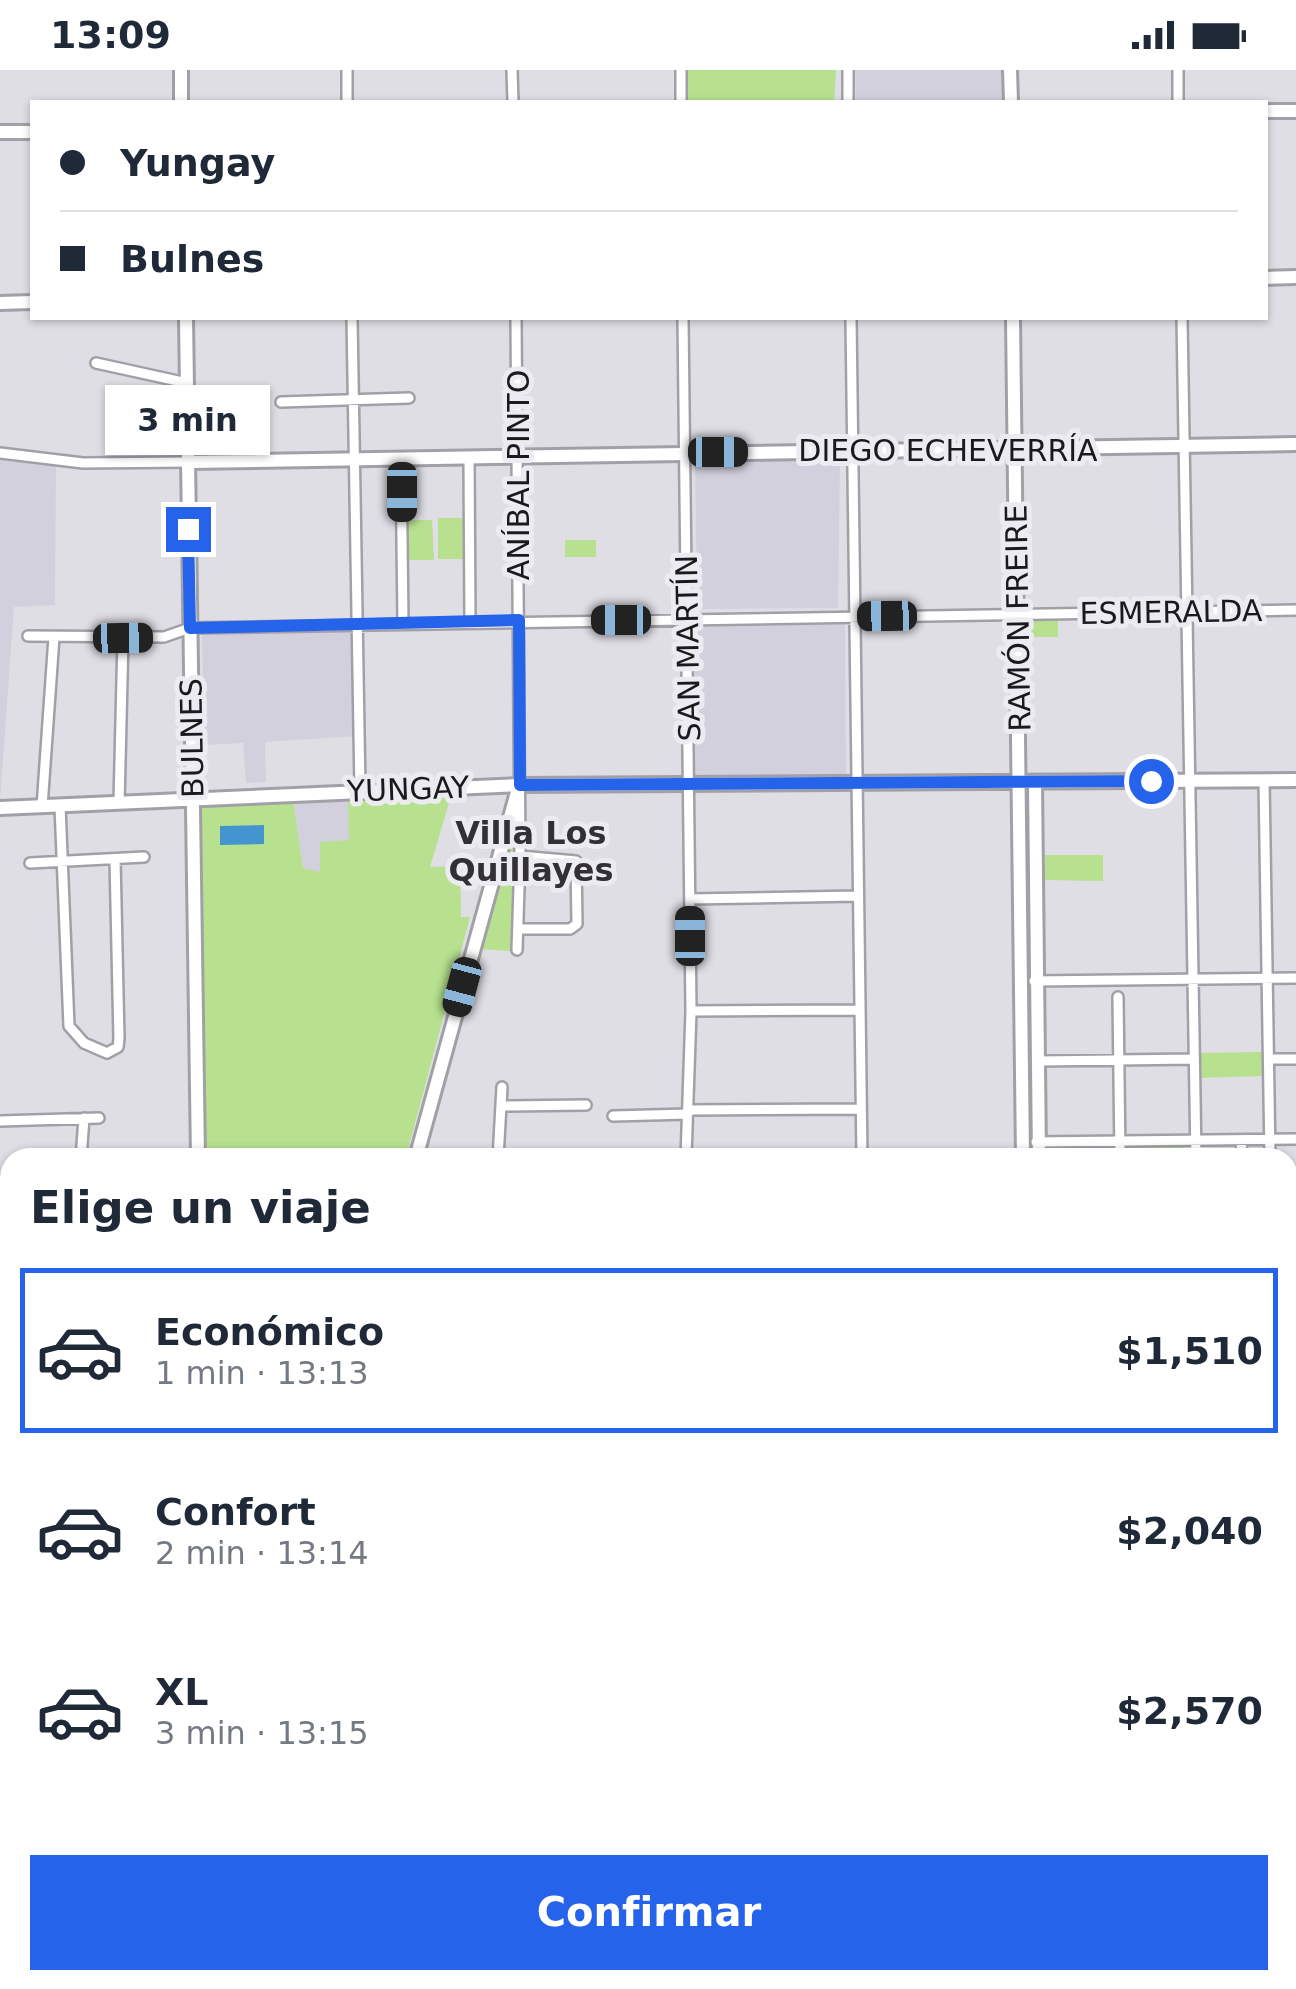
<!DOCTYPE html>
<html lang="es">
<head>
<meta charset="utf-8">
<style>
  :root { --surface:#fff; --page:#f6f6f7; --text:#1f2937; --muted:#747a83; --line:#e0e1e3; --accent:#2563eb }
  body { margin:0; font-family:"DejaVu Sans",sans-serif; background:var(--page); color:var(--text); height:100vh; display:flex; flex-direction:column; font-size:38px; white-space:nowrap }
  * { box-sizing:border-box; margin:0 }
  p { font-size:32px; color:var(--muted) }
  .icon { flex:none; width:55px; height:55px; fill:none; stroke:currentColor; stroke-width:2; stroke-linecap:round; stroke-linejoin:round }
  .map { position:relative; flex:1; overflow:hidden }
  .details { position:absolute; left:0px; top:1078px; width:1298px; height:842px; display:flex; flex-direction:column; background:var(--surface); border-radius:30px 30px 0 0; box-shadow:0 2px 8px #0004 }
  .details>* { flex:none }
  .top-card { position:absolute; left:30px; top:30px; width:1238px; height:220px; border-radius:0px; box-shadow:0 2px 8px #0004; display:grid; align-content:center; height:220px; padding:0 30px; background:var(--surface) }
  .end { position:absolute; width:45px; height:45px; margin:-22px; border:12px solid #2563eb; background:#fff; box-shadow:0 0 0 5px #fff }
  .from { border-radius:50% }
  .bubble { position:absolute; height:70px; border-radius:0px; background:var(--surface); box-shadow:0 2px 8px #0004; font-size:32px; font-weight:700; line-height:70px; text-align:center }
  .car { position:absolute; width:30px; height:60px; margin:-30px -15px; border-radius:12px; box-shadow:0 0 8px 2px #0007; background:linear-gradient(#222 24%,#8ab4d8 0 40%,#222 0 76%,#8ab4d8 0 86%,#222 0) }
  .top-card b { display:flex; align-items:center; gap:35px; height:95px; font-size:38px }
  .top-card b+b { border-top:2px solid var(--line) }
  .top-card i { width:25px; height:25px; background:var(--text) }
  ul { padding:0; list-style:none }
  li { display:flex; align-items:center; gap:30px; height:165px; margin:0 20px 15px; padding:0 10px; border:5px solid transparent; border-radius:0px }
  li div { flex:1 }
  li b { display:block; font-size:38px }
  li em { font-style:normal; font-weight:700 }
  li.selected { border-color:var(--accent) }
  li>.icon { width:90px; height:90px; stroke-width:1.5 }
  h2 { padding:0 30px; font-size:45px; line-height:120px }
  .action { display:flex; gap:20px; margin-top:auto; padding:20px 30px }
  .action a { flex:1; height:115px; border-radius:0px; background:var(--accent); color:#fff; font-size:40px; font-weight:700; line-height:115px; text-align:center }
  .status { display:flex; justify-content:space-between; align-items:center; height:70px; padding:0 50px; background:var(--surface); direction:ltr }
  .status svg { height:28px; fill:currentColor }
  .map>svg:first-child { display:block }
  .built { fill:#d3d0de }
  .green { fill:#b7e18e }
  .water { fill:#4394cf }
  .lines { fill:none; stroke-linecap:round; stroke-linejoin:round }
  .street-casing { stroke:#a2a0a7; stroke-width:14 }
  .secondary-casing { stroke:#a2a0a7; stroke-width:18 }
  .street { stroke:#fff; stroke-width:9 }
  .secondary { stroke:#fff; stroke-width:12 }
  .route { stroke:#2563eb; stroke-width:12 }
  .labels { text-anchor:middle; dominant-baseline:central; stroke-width:10; stroke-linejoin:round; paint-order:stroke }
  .street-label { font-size:30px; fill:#1a1a1c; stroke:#ecebf2 }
  .neighbourhood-label { font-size:32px; font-weight:bold; fill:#323036; stroke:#ecebf2 }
</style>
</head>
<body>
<div class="status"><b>13:09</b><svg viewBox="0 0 49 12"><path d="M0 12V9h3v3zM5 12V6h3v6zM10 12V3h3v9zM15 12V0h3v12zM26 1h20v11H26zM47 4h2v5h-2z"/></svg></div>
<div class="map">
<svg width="1296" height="1919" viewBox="0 0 1296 1919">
  <rect width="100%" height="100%" fill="#dfdee5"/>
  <path class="built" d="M855 0H1006L1007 32H856Z
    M699 388H836L840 393 838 538 701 539 697 535 695 390Z
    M0 389 56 396 55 535 14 537 0 732Z
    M845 554 846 709 692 708V555Z
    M355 559 356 666 265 672 266 712 246 713 243 673 204 675 202 565Z
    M348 728 349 771 320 772V802L303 798 293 730Z
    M966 1910H1012L1011 1919H957L958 1913Z"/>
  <path class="green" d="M685 0H836L834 32H687Z
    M438 448H463V489H438Z
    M407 450H432L434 490H407Z
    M565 470H596V487H565Z
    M1022 549H1058V567H1022Z
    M451 726 430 797 460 796 461 847H470L406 1087H203L200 736 293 730 303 798 320 802V772L349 770 348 728Z
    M514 753 511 881 479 879Z
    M1045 785H1103V811L1045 810Z
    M1265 982V1006L1195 1008V983Z
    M1184 1076V1087H1124V1077Z
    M0 1182H10V1267L0 1315Z
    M1288 1334H1296V1381H1288Z
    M1042 1910H1113L1110 1919H1039Z"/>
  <path class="water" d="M264 755V774L220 775V756Z"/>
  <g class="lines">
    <defs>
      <path id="street" d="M347 0V32
        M512 0 513 32
        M681 0V32
        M848 0V32
        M1178 0V32
        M352 248 360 720
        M516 248 520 786 517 880
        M683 248 691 941 686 1088
        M851 248 862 1088
        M1182 248 1196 1088
        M96 293 187 313
        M281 332 409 328
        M0 383 83 393 188 392
        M469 388 470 552
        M401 389 403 553
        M28 566 164 567 190 558 1296 540
        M1264 710 1270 1088
        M119 733 123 568
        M60 736 69 956 84 973 107 983 118 977 119 969 115 789
        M42 737 54 567
        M30 793 144 787
        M690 829 857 826
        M518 859H570L577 854 576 791 520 786
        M1034 911 1296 908
        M1118 927 1120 1088
        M691 941 858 940
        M1269 989H1296
        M1039 991 1194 989
        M501 1036 586 1035
        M688 1040 860 1039
        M613 1046 688 1044
        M0 1051 99 1048
        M1241 1070 1242 1088
        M1036 1072 1296 1069
        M81 1088 84 1048
        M498 1088 502 1017
        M0 1110H10
        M1288 1166H1296
        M0 1177H10
        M0 1321 10 1298
        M1288 1329H1296
        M0 1391 7 1395
        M1288 1395H1293
        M1288 1444 1296 1445
        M1288 1538 1296 1539
        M0 1619 10 1567
        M1288 1629H1296
        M0 1663 10 1668
        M1288 1724H1296
        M0 1796 10 1798
        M1288 1814H1296
        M9 1855 10 1870
        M1288 1876 1296 1891
        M14 1910 15 1919
        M37 1910 38 1919
        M678 1910 685 1919
        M1242 1910 1247 1919
        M1166 1915V1910
        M72 1919 207 1917
        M439 1919 440 1910
        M767 1919 769 1910
        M1224 1919 1226 1910"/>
      <path id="secondary" d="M181 0V32
        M1010 0 1011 32
        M1265 41H1296
        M0 62H32
        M1265 208 1296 207
        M0 233 32 232
        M186 248 198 1088
        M1013 248 1023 1088
        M188 392 1296 374
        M1035 712 1039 1088
        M0 738 519 715 1296 710
        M416 1088 519 715
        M1288 1271H1296
        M207 1910V1919
        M284 1910V1919
        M558 1919 570 1910
        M1031 1919 1032 1910"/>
    </defs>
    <use href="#street" class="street-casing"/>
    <use href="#secondary" class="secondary-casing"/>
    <use href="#street" class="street"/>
    <use href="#secondary" class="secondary"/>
  </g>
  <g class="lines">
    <path class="route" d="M188 459 190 558 519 550 520 715 1151 711"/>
  </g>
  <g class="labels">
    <g class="street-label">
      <text x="948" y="380">DIEGO ECHEVERRÍA</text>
      <text transform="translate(518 405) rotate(-90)">ANÍBAL PINTO</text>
      <text transform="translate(1171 542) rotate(-1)">ESMERALDA</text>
      <text transform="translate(1018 548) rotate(-91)">RAMÓN FREIRE</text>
      <text transform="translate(688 578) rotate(-91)">SAN MARTÍN</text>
      <text transform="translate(192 668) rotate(-91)">BULNES</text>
      <text transform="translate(408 719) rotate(-2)">YUNGAY</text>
    </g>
    <g class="neighbourhood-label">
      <text x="531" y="763">Villa Los<tspan x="531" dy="37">Quillayes</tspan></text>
    </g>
  </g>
</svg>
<i class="end from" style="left:1151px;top:711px"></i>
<i class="end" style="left:188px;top:459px"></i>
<div class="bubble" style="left:105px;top:315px;width:165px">3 min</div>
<i class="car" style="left:718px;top:382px;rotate:90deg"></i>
<i class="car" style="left:402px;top:422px;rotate:180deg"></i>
<i class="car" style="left:887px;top:546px;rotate:269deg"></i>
<i class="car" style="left:621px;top:550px;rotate:270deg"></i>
<i class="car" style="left:123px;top:568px;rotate:89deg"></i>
<i class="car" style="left:690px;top:866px;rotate:0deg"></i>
<i class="car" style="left:462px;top:917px;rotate:195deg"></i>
<div class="top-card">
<b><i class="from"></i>Yungay</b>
<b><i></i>Bulnes</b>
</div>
<section class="details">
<h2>Elige un viaje</h2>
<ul>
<li class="selected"><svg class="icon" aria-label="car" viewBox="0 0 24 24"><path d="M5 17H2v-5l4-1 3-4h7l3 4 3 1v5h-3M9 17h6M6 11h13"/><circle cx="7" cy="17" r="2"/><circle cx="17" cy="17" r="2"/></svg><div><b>Económico</b><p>1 min · 13:13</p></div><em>$1,510</em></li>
<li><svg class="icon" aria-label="car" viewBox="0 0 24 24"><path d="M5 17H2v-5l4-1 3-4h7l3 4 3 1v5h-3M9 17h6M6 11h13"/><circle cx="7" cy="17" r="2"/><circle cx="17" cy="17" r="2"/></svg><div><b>Confort</b><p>2 min · 13:14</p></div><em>$2,040</em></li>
<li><svg class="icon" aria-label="car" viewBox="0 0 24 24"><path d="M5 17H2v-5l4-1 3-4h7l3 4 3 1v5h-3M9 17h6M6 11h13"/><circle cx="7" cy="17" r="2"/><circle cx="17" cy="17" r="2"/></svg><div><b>XL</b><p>3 min · 13:15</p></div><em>$2,570</em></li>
</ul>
<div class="action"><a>Confirmar</a></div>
</section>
</div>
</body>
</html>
